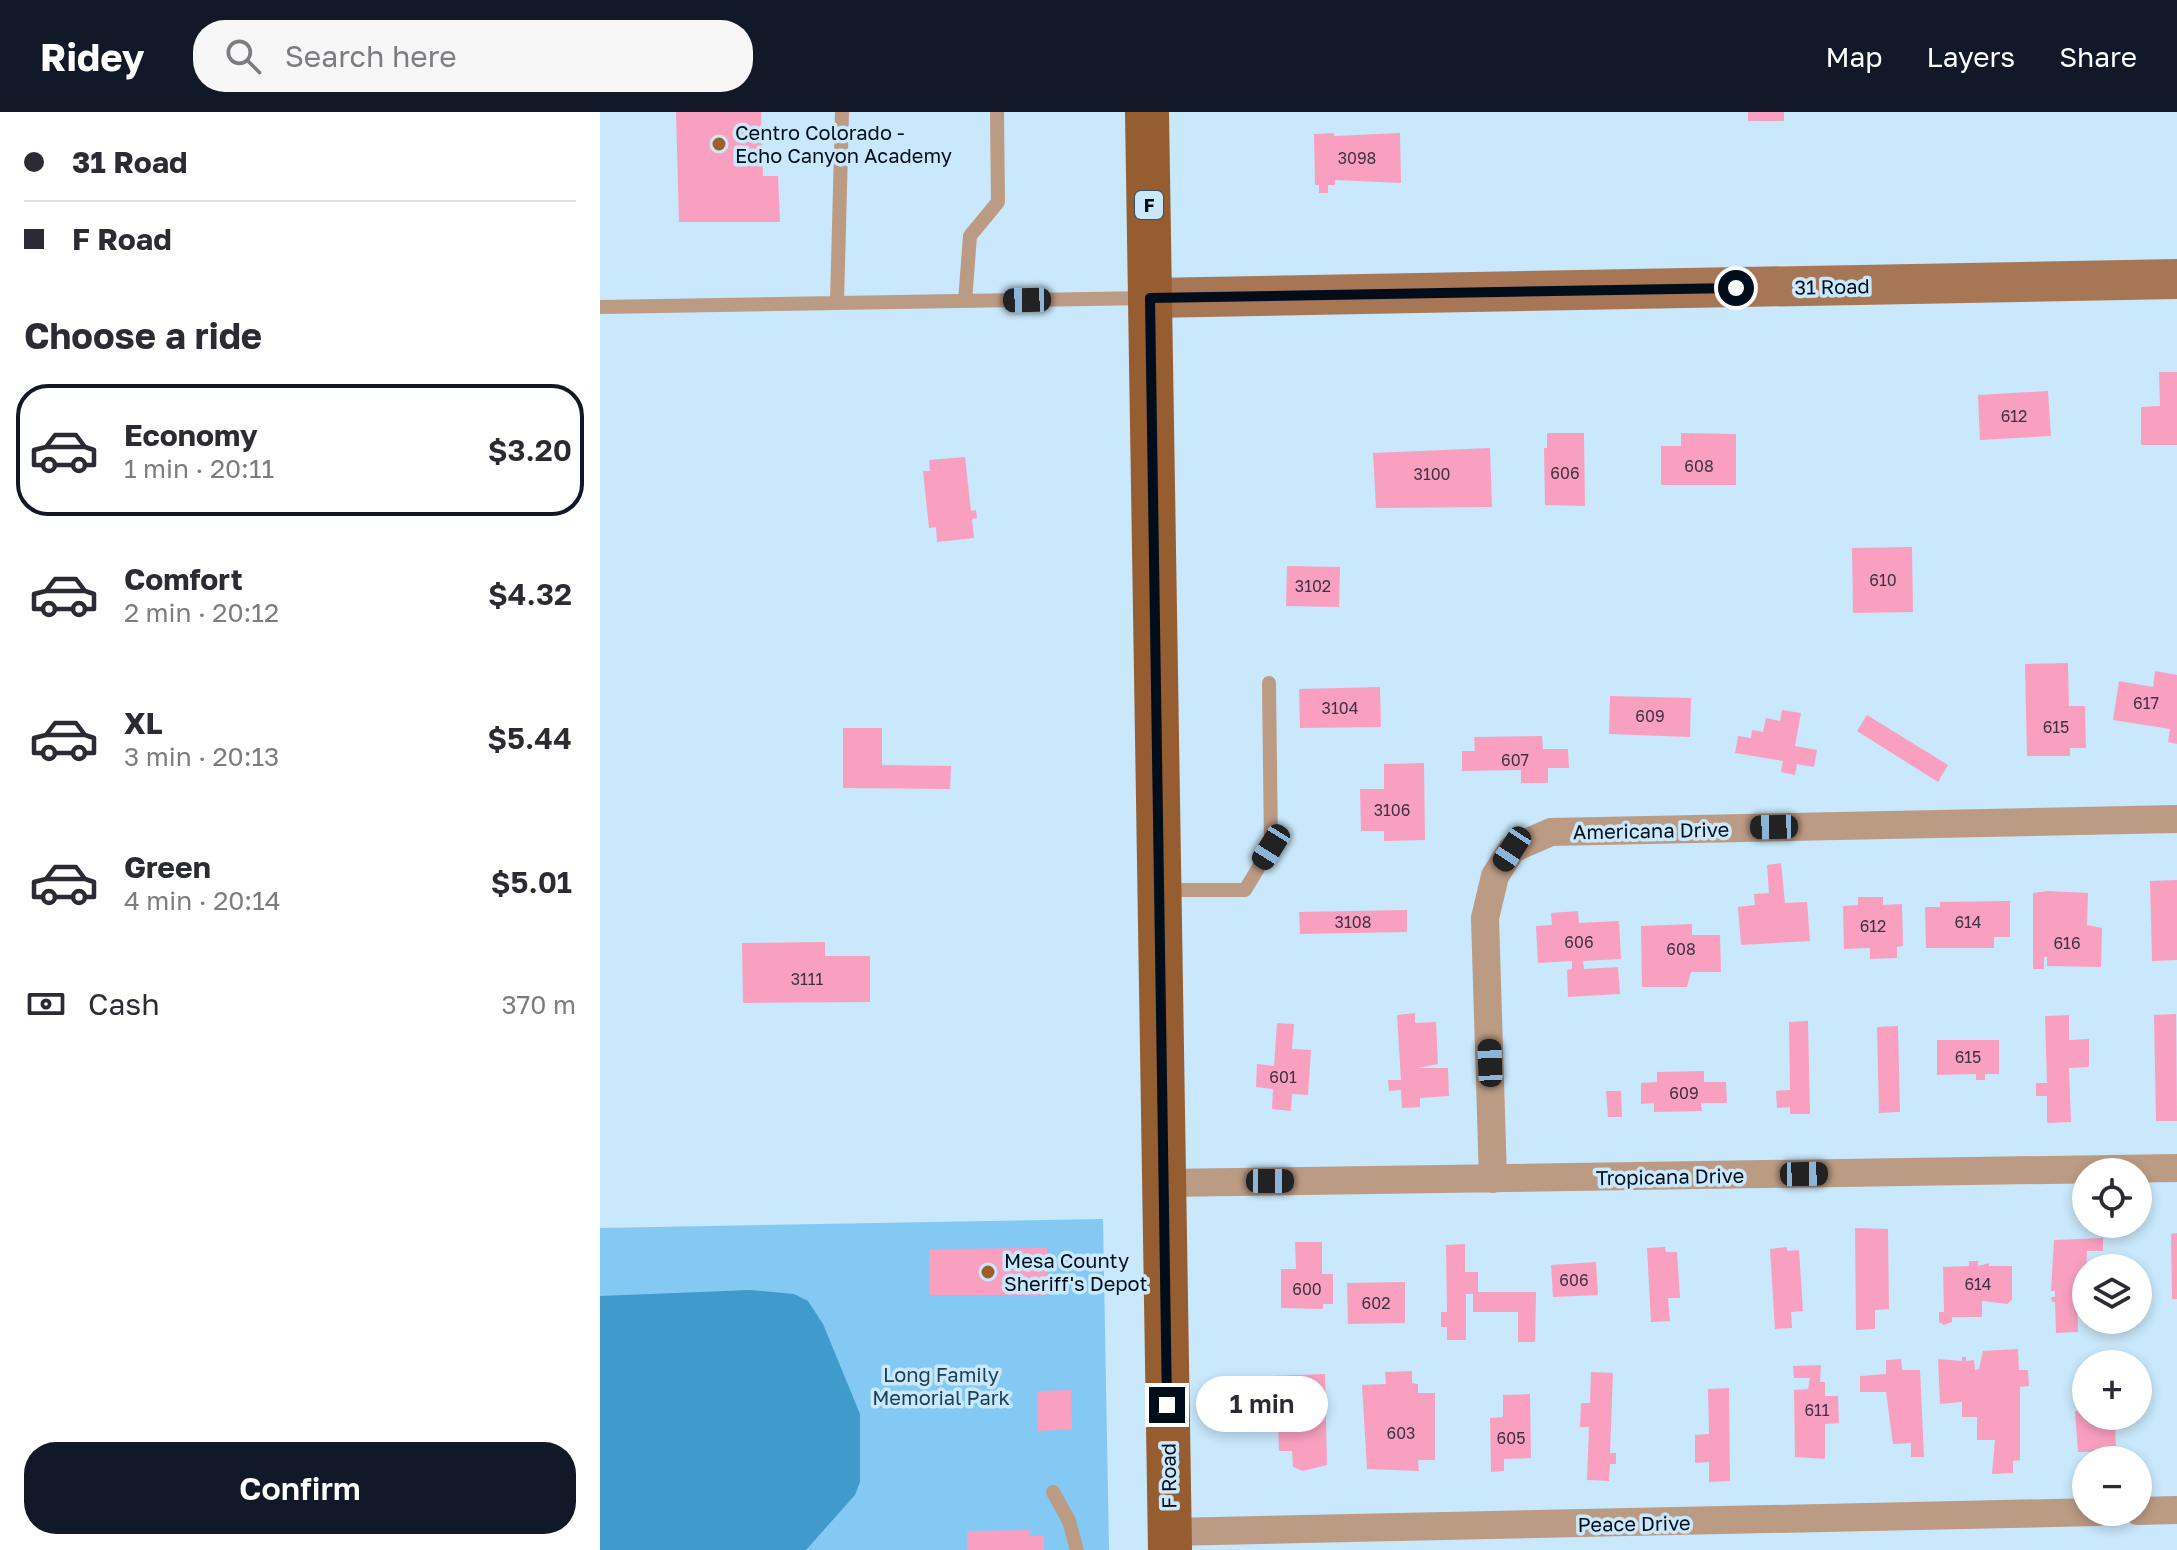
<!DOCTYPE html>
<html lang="en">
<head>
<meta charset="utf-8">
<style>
  :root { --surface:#fff; --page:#f7f7f7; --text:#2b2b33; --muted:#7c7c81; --line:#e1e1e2; --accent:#111827 }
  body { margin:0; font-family:"Golos Text",sans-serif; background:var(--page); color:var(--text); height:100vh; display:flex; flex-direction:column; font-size:30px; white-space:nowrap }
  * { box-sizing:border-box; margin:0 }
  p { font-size:26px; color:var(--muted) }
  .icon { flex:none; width:44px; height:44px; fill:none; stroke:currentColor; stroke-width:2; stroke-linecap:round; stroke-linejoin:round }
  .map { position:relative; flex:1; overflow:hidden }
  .details { display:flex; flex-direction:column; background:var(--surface); width:600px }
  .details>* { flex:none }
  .banner { display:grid; align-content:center; height:176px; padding:0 24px; background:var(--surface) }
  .controls { position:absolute; left:1472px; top:1046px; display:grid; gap:16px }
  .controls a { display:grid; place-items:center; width:80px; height:80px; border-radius:50%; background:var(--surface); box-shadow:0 4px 12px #0003; font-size:40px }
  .end { position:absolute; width:36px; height:36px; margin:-18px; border:10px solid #000e1b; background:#fff; box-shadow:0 0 0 4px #fff }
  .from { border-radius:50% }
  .bubble { position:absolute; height:56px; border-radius:28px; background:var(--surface); box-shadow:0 4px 12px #0003; font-size:26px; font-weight:600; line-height:56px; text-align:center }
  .car { position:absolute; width:24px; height:48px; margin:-24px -12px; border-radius:10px; box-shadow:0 0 6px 2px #0007; background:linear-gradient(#222 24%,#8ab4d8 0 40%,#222 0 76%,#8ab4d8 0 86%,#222 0) }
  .banner b { display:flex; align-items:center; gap:28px; height:76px; font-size:30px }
  .banner b+b { border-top:2px solid var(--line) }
  .banner i { width:20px; height:20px; background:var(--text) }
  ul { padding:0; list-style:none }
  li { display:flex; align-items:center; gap:24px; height:132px; margin:0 16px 12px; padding:0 8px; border:4px solid transparent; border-radius:32px }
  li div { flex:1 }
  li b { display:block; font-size:30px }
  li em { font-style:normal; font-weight:600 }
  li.active { border-color:var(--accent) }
  li>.icon { width:72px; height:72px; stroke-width:1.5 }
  h2 { padding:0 24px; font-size:36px; line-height:96px }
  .pay { display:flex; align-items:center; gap:20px; height:88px; padding:0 24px; font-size:30px }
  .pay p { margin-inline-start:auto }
  .primary-button { display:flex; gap:16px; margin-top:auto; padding:16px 24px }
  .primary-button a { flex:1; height:92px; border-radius:32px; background:var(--accent); color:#fff; font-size:32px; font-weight:600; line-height:92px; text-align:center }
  header { display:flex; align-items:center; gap:48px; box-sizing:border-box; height:112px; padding:0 40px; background:var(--accent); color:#fff }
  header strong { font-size:38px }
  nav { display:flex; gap:44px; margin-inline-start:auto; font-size:28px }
  .search { width:560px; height:72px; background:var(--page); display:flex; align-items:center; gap:20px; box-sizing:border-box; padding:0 28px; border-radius:32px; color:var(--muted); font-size:30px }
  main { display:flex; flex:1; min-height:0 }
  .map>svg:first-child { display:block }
  .green { fill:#83c9f3 }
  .water { fill:#409acb }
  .building { fill:#f9a0c1 }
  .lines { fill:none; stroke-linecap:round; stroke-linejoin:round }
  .lane { stroke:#bc9b84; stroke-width:14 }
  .street { stroke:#bc9b84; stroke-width:28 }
  .secondary { stroke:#a77755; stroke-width:40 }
  .primary { stroke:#965d31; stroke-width:44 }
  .route { stroke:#000e1b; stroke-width:10 }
  .poi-dot { fill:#9e5d29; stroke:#c9e8fb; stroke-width:3 }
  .labels { text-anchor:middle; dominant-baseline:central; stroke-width:7; stroke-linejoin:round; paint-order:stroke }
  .number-label { font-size:16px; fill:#3e3244 }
  .shield { fill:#c9e8fb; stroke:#3c4f5e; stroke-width:2 }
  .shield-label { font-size:18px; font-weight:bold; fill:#000e1b }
  .poi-label { font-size:20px; fill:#000e1b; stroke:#c9e8fb; text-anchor:start }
  .street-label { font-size:20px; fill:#000e1b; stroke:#c9e8fb }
  .park-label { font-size:20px; fill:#1a4056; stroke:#c9e8fb }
</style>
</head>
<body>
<header>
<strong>Ridey</strong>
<div class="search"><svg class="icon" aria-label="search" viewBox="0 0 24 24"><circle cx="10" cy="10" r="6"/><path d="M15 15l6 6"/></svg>Search here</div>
<nav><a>Map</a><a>Layers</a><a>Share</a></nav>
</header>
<main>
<section class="details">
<div class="banner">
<b><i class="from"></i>31 Road</b>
<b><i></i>F Road</b>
</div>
<h2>Choose a ride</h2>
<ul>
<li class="active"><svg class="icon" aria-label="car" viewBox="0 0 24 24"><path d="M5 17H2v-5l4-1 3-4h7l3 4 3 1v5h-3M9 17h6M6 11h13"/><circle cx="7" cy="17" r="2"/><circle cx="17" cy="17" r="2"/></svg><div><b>Economy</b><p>1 min · 20:11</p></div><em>$3.20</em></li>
<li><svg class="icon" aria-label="car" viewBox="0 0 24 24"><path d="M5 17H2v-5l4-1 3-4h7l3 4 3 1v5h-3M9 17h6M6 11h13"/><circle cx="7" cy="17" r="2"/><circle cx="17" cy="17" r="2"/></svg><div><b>Comfort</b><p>2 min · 20:12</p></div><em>$4.32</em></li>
<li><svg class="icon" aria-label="car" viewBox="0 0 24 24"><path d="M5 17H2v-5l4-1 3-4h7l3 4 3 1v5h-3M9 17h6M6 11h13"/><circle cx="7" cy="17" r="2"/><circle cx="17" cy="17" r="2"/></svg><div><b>XL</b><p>3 min · 20:13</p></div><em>$5.44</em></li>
<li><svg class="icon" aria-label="car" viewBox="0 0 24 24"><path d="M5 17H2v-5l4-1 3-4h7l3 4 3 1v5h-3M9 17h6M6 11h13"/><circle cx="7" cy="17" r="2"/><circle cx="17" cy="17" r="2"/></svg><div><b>Green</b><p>4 min · 20:14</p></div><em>$5.01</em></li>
</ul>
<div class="pay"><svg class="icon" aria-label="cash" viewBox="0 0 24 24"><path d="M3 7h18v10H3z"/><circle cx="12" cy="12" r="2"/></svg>Cash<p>370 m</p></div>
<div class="primary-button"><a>Confirm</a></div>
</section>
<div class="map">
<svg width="1577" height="1438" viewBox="0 0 1577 1438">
  <rect width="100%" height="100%" fill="#c9e8fb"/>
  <path class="green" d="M503 1107 509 1438H0V1116Z"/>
  <path class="water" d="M150 1178 194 1182 208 1189 223 1212 260 1302V1370L255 1383 206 1438H0V1184Z"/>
  <path class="building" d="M76 0H161L163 64H178L180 110H79Z
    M1148 0H1184V9H1148Z
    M734 21V24L800 21 801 71 735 68V73H728V81H719V73H715L714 22Z
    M1559 260H1577V333H1541V295L1560 294Z
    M1448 279 1451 324 1380 328 1378 283Z
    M947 321H984L985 394 945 393 944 336H947Z
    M1081 321 1136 322V373H1061V334H1081Z
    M890 336 892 395 776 396 773 341Z
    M365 345 371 399 376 398 377 406 372 407 374 426 337 430 336 415 329 416 323 359H330L329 348Z
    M1312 435 1313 500 1253 501 1252 436Z
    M687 454 740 455 739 495 686 494Z
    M1468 551 1469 594H1485L1486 636H1470V644H1427L1425 552Z
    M1555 559 1577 563V632L1568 630 1570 617 1513 608 1519 569 1553 575Z
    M780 575 781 615 700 616 699 577Z
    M1010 584 1091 586 1090 625 1009 622Z
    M1182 598 1201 601 1195 634 1217 638 1214 655 1197 652 1195 663 1181 660 1183 649 1135 641 1138 624 1151 626 1152 618 1163 620 1166 606 1180 609Z
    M1267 603 1348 653 1338 670 1257 619Z
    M243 616H282V653L351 654 350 677 243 676Z
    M942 624 943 637H968L969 656H948V671H921V658L862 659V639H875L874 625Z
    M824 651 825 728 784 729V719H761L760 677H784V652Z
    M1181 751 1185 791 1207 790 1210 829 1141 833 1138 795 1155 793 1154 782 1169 781 1167 753Z
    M1577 768V848L1552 849 1550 769Z
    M1448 779 1488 781 1487 813 1502 816 1501 855 1447 854V845H1444V857H1433V781Z
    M1258 785H1283V793L1302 792 1303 834 1297 835V846L1270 847V836L1244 837 1243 794 1258 793Z
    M1410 789V825H1394V836H1326L1325 795H1340V790Z
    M807 798V820L700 822 699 800Z
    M978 799 979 811 1019 809 1021 847 983 849 984 857 1018 855 1020 882 968 885 967 858 972 857V849L938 851 936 814 952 813 951 801Z
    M1092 812V823H1120L1121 860H1091L1087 875H1042L1041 814Z
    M225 830V844H270V890L143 891 142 831Z
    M815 901V911L836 910 838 952 818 956H848L849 984 820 986V995L802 996 801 978 789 979 788 968H801L797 903Z
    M1576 902 1577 1009H1556L1554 903Z
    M1469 903V928L1489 927V955L1469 956 1471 1010 1447 1011V984H1436V971H1447L1445 904Z
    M1208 909 1210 1002H1190V995L1177 996 1176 979 1190 978 1189 910Z
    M677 911 694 912 692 937 711 938 708 983 692 982 691 999 672 997 673 977 656 975 657 952 674 954Z
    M1298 914 1300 1000 1279 1001 1277 915Z
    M1337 928H1399V962H1385V968H1376V962L1337 963Z
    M1104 959V970H1126L1127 991H1101L1102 999 1054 1000V991L1041 992V971L1057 970V960Z
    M1006 979H1021L1022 1005H1008Z
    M1255 1116 1288 1117 1289 1197 1275 1198V1217L1256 1218Z
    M1577 1121V1187H1572L1571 1122Z
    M1503 1126V1139H1487L1486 1167 1477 1168 1478 1220 1456 1221 1455 1190H1452L1451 1185H1455V1179H1451L1454 1128Z
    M695 1130H722V1162H733V1192H723V1197L681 1196V1157H696Z
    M865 1132V1160H878V1180H936L935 1230H918V1200H873V1182H866V1228H847V1215H841V1200H847L846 1133Z
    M1065 1135 1066 1140H1077L1080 1186H1068L1070 1209 1051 1210 1047 1136Z
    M1187 1135V1139L1199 1138 1203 1199 1191 1200 1192 1216 1175 1217 1170 1137Z
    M447 1136V1183H329V1137Z
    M1369 1149H1378V1154L1389 1151V1154H1412V1188L1407 1192 1382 1189V1205H1352V1210L1344 1213 1339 1210V1200H1344L1343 1155 1369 1154Z
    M996 1150 998 1183 953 1185 951 1153Z
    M805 1170V1211L748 1212 747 1171Z
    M1418 1237 1419 1258H1428L1429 1274 1420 1275V1348L1413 1349V1361L1392 1362 1395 1328H1377V1305H1362V1290L1340 1292 1338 1247 1362 1249V1245H1366V1249L1374 1248 1375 1258 1379 1257 1383 1239Z
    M1301 1247 1302 1258H1320L1324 1345H1311V1331L1293 1332 1286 1280H1260V1264L1286 1262V1248Z
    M1221 1253 1220 1270H1225V1284H1238L1239 1311 1225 1312V1347L1195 1345 1194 1278 1208 1277 1210 1266H1194L1193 1254Z
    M812 1259V1271L818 1272V1281H835V1348H818L819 1359 767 1357 762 1273 786 1272 785 1260Z
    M991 1260 1013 1261 1010 1341H1016V1352H1010L1009 1369 987 1368 989 1315H980L981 1291H990Z
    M725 1262 727 1353 703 1359 693 1355 692 1339H679L677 1287 691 1285 670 1286 669 1264Z
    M1129 1276 1130 1369 1109 1370V1350L1095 1351V1323L1109 1322 1108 1277Z
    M471 1278 472 1317 438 1319 437 1279Z
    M1478 1281H1486V1304H1515L1516 1340H1478L1475 1299H1478Z
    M930 1282 931 1346 904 1347V1359L891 1360 890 1306 903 1305V1283Z
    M430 1418V1424H444V1438H367V1419Z"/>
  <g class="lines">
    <path class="lane" d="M365 189 370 124 398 90 397 0
      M237 191 242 0
      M0 195 546 186
      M563 778H645L671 735 669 571
      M453 1380 469 1409 477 1438"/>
    <path class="street" d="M893 1067 885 806 895 764 912 737 951 720 1577 707
      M563 1071 1577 1056
      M1538 1399 1577 1398
      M569 1420 1498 1400"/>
    <path class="secondary" d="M550 186 1577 167"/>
    <path class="primary" d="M547 0 570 1438"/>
  </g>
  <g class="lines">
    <path class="route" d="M567 1293 550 186 1136 176"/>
  </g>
  <g class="poi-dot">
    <circle cx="119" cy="32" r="8"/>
    <circle cx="388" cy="1160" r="8"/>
  </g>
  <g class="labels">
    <g class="number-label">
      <text x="757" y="46">3098</text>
      <text x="1414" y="304">612</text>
      <text x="1099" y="354">608</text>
      <text x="965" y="361">606</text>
      <text x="832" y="362">3100</text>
      <text x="1283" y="468">610</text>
      <text x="713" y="474">3102</text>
      <text x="1546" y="591">617</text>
      <text x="740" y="596">3104</text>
      <text x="1050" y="604">609</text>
      <text x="1456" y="615">615</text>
      <text x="915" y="648">607</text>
      <text x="792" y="698">3106</text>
      <text x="753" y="810">3108</text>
      <text x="1368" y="810">614</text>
      <text x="1273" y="814">612</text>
      <text x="979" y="830">606</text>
      <text x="1467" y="831">616</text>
      <text x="1081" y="837">608</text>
      <text x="207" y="867">3111</text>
      <text x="1368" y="945">615</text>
      <text x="683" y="965">601</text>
      <text x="1084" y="981">609</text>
      <text x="974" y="1168">606</text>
      <text x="1378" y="1172">614</text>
      <text x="707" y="1177">600</text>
      <text x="776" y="1191">602</text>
      <text x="1217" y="1298">611</text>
      <text x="801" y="1321">603</text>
      <text x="911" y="1326">605</text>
    </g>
    <rect class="shield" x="535" y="79" width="28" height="28" rx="6"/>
    <g class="shield-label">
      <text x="549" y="93">F</text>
    </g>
    <g class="poi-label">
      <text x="135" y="20">Centro Colorado -<tspan x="135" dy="23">Echo Canyon Academy</tspan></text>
      <text x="404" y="1148">Mesa County<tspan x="404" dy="23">Sheriff's Depot</tspan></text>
    </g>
    <g class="street-label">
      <text transform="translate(1232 174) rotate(-1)">31 Road</text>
      <text transform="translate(1051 718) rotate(-1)">Americana Drive</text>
      <text transform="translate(1070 1064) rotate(-1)">Tropicana Drive</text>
      <text transform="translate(568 1364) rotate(-91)">F Road</text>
      <text transform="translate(1034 1411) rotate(-1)">Peace Drive</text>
    </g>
    <g class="park-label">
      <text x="341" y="1262">Long Family<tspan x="341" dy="23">Memorial Park</tspan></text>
    </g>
  </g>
</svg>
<div class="controls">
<a><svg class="icon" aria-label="locate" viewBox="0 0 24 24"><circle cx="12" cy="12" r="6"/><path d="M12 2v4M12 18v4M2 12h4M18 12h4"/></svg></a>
<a><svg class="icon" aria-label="layers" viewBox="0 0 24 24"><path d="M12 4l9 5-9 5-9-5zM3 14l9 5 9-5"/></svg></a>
<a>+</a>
<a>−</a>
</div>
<i class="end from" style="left:1136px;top:176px"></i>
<i class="end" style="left:567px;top:1293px"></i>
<div class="bubble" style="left:596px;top:1264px;width:132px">1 min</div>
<i class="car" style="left:427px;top:188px;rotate:269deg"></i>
<i class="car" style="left:1174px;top:715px;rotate:269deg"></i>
<i class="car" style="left:671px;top:735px;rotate:212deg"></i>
<i class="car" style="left:912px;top:737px;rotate:213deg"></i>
<i class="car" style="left:890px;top:951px;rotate:358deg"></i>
<i class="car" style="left:1204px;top:1062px;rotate:89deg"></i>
<i class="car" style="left:670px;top:1069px;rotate:90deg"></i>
</div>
</main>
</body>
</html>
